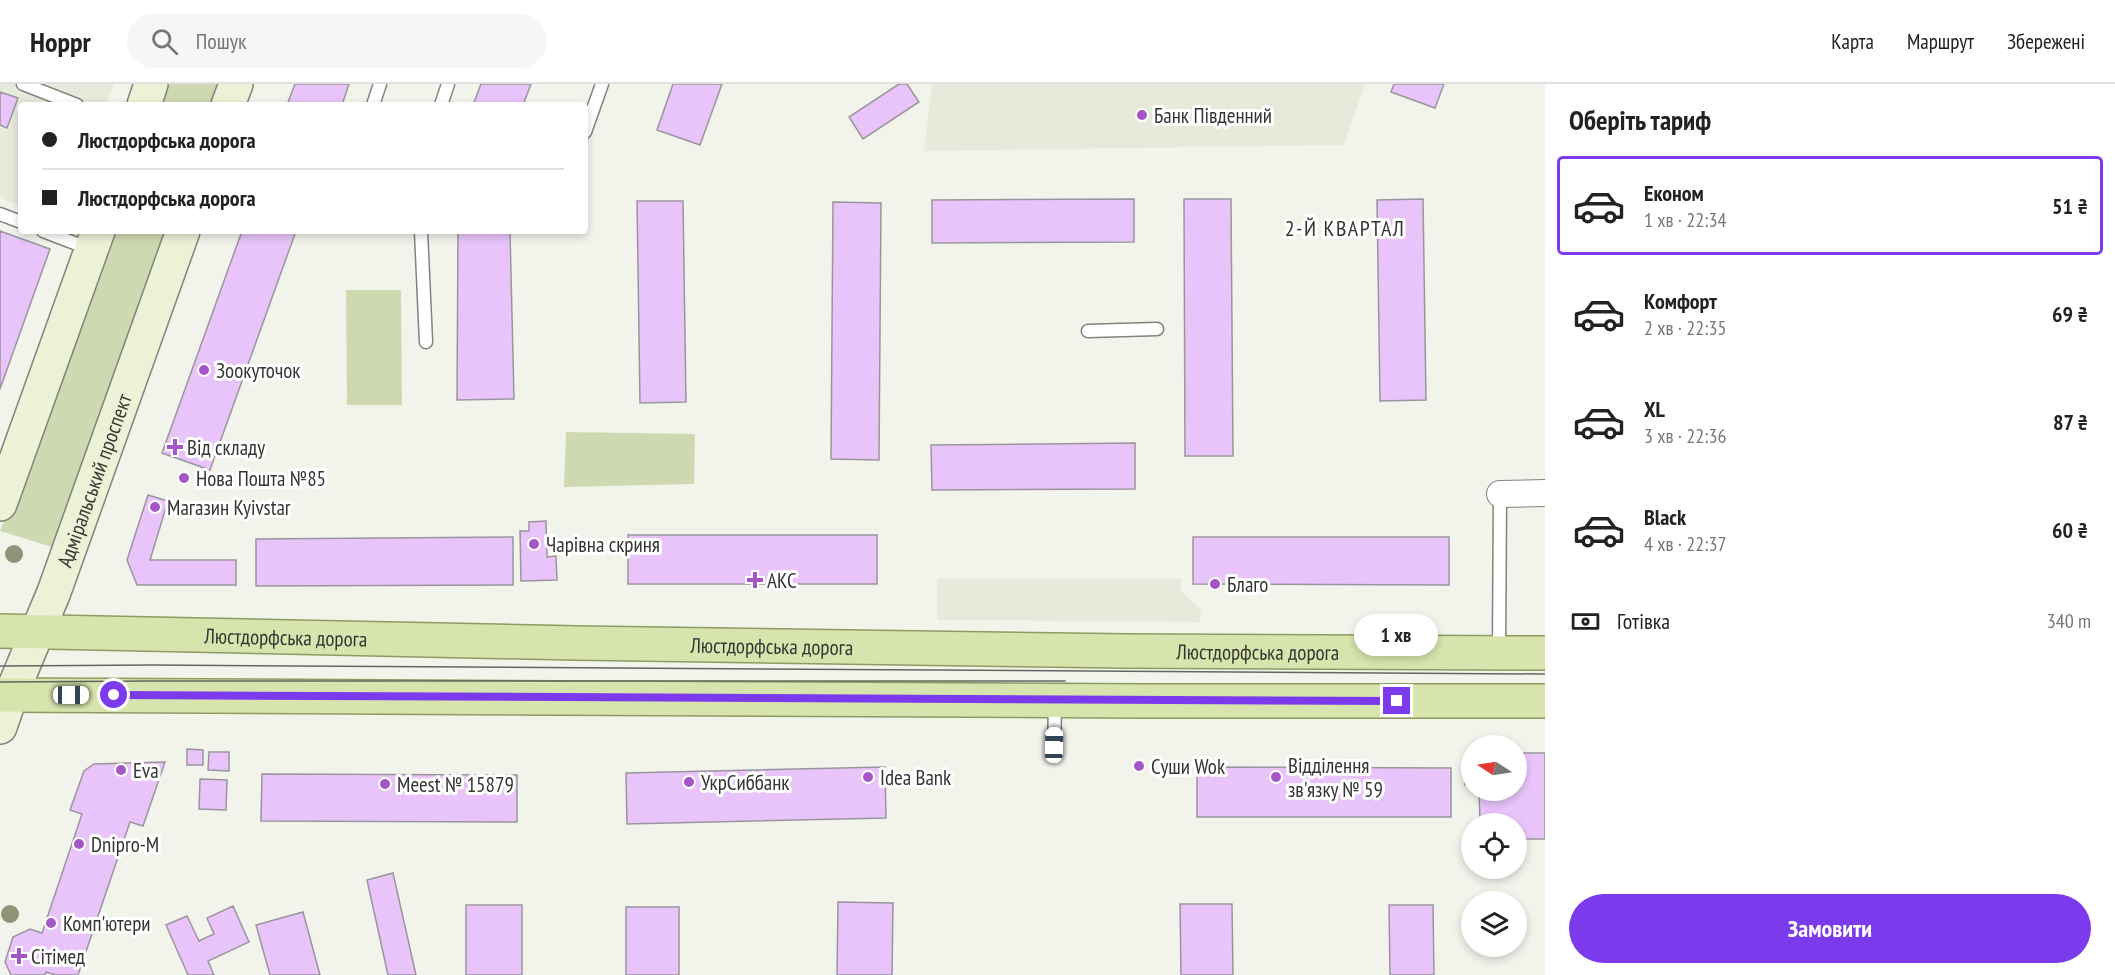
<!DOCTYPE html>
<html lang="uk">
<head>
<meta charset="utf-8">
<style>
  :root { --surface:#fff; --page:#f6f6f6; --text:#222; --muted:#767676; --line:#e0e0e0; --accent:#7c3aed }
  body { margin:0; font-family:"PT Sans Narrow",sans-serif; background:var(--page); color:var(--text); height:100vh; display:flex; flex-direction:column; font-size:22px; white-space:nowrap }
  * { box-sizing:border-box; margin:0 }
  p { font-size:20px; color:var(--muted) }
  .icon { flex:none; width:33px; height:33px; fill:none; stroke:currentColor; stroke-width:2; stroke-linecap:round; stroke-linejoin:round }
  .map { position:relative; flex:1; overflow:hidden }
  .sheet { display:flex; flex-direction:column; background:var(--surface); width:570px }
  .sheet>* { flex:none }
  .banner { position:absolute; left:18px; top:18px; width:570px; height:132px; border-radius:6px; box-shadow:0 3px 9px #0003; display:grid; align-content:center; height:132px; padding:0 24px; background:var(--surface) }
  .needle { width:39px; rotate:282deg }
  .buttons { position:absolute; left:1461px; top:651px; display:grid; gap:12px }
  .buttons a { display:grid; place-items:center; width:66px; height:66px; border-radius:50%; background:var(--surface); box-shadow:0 3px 9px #0003; font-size:30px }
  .end { position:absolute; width:27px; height:27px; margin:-14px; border:8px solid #7c3aed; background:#fff; box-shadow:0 0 0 3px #fff }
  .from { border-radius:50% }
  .bubble { position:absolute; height:42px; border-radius:21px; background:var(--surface); box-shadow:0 3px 9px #0003; font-size:20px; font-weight:700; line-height:42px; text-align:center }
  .car { position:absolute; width:18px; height:36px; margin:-18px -9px; border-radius:8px; box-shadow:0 0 4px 2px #0007; background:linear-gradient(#fff 24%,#345 0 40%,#fff 0 76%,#345 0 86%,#fff 0) }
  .banner b { display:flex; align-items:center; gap:21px; height:57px; font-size:22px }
  .banner b+b { border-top:2px solid var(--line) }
  .banner i { width:15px; height:15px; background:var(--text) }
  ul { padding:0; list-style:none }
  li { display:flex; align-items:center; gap:18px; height:99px; margin:0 12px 9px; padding:0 12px; border:3px solid transparent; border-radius:6px }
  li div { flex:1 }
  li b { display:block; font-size:22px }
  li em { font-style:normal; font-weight:700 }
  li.active { border-color:var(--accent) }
  li>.icon { width:54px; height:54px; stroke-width:1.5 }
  h2 { padding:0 24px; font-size:27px; line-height:72px }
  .pay { display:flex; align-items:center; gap:15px; height:66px; padding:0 24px; font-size:22px }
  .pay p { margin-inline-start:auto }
  .primary-button { display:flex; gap:12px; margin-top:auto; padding:12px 24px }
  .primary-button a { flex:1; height:69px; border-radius:36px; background:var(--accent); color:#fff; font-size:24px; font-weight:700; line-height:69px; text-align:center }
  header { display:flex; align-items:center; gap:36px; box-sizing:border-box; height:84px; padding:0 30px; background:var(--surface); border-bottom:2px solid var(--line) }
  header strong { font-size:28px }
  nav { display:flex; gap:33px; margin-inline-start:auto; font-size:21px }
  .search { width:420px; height:54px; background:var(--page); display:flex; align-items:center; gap:15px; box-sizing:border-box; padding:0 21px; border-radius:33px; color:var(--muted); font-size:22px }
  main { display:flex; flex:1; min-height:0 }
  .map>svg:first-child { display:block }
  .built { fill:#e6eadb }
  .green { fill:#cfd9b1 }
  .building { fill:#e8c4fa; stroke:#9a959c; stroke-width:1.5 }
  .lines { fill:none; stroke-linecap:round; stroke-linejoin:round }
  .service-casing { stroke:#81837c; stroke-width:15 }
  .minor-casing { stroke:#81837c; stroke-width:28 }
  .secondary-casing { stroke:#81837c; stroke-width:36 }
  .primary-casing { stroke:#8d9b60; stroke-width:36 }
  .service { stroke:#fff; stroke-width:12 }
  .minor { stroke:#fff; stroke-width:26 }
  .secondary { stroke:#ebf2d6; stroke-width:33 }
  .primary { stroke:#d7e4ae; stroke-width:33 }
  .tram { stroke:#646561; stroke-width:1.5 }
  .tree { fill:#8d9477 }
  .route { stroke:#7c3aed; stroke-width:8 }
  .poi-dot { fill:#a456c7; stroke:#fff; stroke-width:2 }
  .labels { text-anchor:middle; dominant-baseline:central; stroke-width:6; stroke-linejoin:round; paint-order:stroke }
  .poi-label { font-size:21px; fill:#353633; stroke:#fff; text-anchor:start }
  .street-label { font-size:21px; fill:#353633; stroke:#fff }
  .neighbourhood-label { font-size:22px; letter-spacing:1.5px; fill:#353633; stroke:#fff }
</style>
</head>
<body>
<header>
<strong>Hoppr</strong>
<div class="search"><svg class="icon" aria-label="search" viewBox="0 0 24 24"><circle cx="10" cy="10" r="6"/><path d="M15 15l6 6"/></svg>Пошук</div>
<nav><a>Карта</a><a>Маршрут</a><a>Збережені</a></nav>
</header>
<main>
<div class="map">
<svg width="1545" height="891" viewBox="0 0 1545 891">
  <rect width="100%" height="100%" fill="#f2f4ec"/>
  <path class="built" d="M0 0H114L106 21H21V122L0 114Z
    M932 0H1365L1344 61 924 67Z
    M937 495H1181V507L1201 526 1200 538 937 536Z"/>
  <path class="green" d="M160 0H219L212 21H152Z
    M107 147H166L52 463 0 447Z
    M346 206H401L402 321H347Z
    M566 348 695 350 694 400 564 403Z"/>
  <path class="building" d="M295 0H349L342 21H287Z
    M481 0H531L523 21H473Z
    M673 0H722L700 61 657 46Z
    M899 0H907L919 18 863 55 849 33Z
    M1394 0H1444L1435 24 1391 8Z
    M0 8 18 14 7 44 0 41Z
    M1134 115V158L932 159V116Z
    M1184 115H1231L1233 372H1185Z
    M1423 115 1426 316 1380 317 1377 116Z
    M637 117H683L686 318 640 319Z
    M833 118 881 119 879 376 831 375Z
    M0 147 50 165 0 305Z
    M242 147H296L210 386 162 369Z
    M458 147H510L514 315 457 316Z
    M1135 359V405L932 406 931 361Z
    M148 411 168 417 150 476H236V501H137L127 476Z
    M546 437 547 473 556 472 557 496 521 497 520 447H529V438Z
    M628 451H877V500H628Z
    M513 453V501L256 502V455Z
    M1193 453H1449V501L1193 500Z
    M187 665 203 666V681H187Z
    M209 668H229V687L208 686Z
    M1516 669H1545V755H1516V740H1480L1479 706H1516Z
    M1472 672V701H1465V673Z
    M165 678 143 742 130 738 78 891H56L46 888 45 891H11L5 878 13 853 30 845 42 849 82 730 70 726 84 687 94 680Z
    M885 683 886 734 627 740 626 689Z
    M1197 683 1451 684V733H1197Z
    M262 690 517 691V738L261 737Z
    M200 695 227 696 226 726 199 725Z
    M393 789 416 891H388L367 796Z
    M838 818 893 819 892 891H837Z
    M1180 820H1232L1233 891H1181Z
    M466 821H522V891H466Z
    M1389 821H1433L1434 891H1390Z
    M233 822 249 858 208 877 214 891H188L166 841 187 832 199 857 214 850 207 834Z
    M626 823H679V891H626Z
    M303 828 320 891H270L256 841Z"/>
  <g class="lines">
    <defs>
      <path id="service" d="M23 0 77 21
        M373 21 380 0
        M441 21 448 0
        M585 48 602 0
        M0 130 21 138
        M43 147 90 165
        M421 147 426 258
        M1088 247 1157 245
        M1499 568 1500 410
        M1054 671 1055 618"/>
      <path id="minor" d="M1500 410 1545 409"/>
      <g id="secondary">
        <path d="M144 21 151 0"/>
        <path d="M228 21 236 0"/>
        <path d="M0 420 98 147"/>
        <path id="s1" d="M0 643 11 611 54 508 183 147"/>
      </g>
      <g id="primary">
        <path id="s2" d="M0 547 576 559 1125 567 1545 569"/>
        <path d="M0 611 1142 617H1545"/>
      </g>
    </defs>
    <use href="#service" class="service-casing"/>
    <use href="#minor" class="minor-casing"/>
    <use href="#secondary" class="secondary-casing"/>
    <use href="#primary" class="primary-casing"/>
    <use href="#service" class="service"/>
    <use href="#minor" class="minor"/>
    <use href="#secondary" class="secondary"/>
    <use href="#primary" class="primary"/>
    <path class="tram" d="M0 582 153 581 1545 590
      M0 598 152 597H1065"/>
  </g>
  <g class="tree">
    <circle cx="14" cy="470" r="9"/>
    <circle cx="10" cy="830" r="9"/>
  </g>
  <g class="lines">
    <path class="route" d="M114 611 1397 617"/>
  </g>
  <g class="poi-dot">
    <circle cx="1142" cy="31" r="6"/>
    <circle cx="204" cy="286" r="6"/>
    <path d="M172 354h6v6h6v6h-6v6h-6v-6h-6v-6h6z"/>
    <circle cx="184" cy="394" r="6"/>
    <circle cx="155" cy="423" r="6"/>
    <circle cx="534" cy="460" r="6"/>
    <path d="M752 487h6v6h6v6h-6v6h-6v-6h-6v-6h6z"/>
    <circle cx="1215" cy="500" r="6"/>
    <circle cx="1139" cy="682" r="6"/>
    <circle cx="121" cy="686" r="6"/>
    <circle cx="868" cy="693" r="6"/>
    <circle cx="1276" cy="693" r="6"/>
    <circle cx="689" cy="698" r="6"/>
    <circle cx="385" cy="700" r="6"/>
    <circle cx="79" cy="760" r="6"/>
    <circle cx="51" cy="839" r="6"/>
    <path d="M16 863h6v6h6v6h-6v6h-6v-6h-6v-6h6z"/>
  </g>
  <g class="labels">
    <g class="poi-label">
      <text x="1154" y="31">Банк Південний</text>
      <text x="216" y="286">Зоокуточок</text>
      <text x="187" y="363">Від складу</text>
      <text x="196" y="394">Нова Пошта №85</text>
      <text x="167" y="423">Магазин Kyivstar</text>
      <text x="546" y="460">Чарівна скриня</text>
      <text x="767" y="496">АКС</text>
      <text x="1227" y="500">Благо</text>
      <text x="1288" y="681">Відділення<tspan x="1288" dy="24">зв'язку № 59</tspan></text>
      <text x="1151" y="682">Суши Wok</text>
      <text x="133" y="686">Eva</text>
      <text x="880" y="693">Idea Bank</text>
      <text x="701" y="698">УкрСиббанк</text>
      <text x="397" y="700">Meest № 15879</text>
      <text x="91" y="760">Dnipro-M</text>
      <text x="63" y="839">Комп'ютери</text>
      <text x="31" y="872">Сітімед</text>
    </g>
    <g class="street-label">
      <text stroke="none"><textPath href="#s1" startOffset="264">Адміральський проспект</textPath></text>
      <text stroke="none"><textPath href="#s2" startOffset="286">Люстдорфська дорога</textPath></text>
      <text stroke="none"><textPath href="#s2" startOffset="772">Люстдорфська дорога</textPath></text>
      <text stroke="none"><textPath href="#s2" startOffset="1258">Люстдорфська дорога</textPath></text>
    </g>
    <g class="neighbourhood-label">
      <text x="1345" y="144">2-Й КВАРТАЛ</text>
    </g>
  </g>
</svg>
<div class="buttons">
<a><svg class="needle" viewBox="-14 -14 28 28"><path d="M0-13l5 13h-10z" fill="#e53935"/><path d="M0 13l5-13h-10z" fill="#767676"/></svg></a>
<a><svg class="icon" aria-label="locate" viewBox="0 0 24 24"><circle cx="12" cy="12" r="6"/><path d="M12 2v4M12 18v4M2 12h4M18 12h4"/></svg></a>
<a><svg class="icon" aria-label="layers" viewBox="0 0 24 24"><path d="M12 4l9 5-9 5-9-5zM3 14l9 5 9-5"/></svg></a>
</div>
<i class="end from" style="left:114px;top:611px"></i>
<i class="end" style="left:1397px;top:617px"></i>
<div class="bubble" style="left:1354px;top:530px;width:84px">1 хв</div>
<i class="car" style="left:71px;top:611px;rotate:90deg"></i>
<i class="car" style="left:1054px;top:661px;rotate:1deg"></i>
<div class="banner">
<b><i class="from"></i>Люстдорфська дорога</b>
<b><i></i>Люстдорфська дорога</b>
</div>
</div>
<section class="sheet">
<h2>Оберіть тариф</h2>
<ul>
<li class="active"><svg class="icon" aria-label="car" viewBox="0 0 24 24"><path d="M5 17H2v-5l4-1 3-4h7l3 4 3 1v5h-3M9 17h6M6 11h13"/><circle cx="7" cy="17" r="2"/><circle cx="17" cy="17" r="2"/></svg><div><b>Економ</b><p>1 хв · 22:34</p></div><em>51 ₴</em></li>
<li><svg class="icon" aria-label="car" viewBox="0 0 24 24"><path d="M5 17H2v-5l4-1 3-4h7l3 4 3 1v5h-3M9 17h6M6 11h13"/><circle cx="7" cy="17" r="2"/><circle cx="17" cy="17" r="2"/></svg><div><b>Комфорт</b><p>2 хв · 22:35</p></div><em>69 ₴</em></li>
<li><svg class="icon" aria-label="car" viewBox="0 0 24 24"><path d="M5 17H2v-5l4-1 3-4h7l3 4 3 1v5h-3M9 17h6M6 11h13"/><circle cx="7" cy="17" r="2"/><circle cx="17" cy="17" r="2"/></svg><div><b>XL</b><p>3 хв · 22:36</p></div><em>87 ₴</em></li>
<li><svg class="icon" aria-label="car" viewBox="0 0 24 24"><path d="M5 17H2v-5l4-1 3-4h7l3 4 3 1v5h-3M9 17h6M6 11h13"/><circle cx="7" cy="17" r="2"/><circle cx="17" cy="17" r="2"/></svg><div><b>Black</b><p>4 хв · 22:37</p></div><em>60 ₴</em></li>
</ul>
<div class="pay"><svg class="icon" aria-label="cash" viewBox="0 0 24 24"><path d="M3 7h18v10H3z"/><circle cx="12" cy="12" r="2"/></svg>Готівка<p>340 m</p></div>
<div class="primary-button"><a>Замовити</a></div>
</section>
</main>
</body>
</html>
